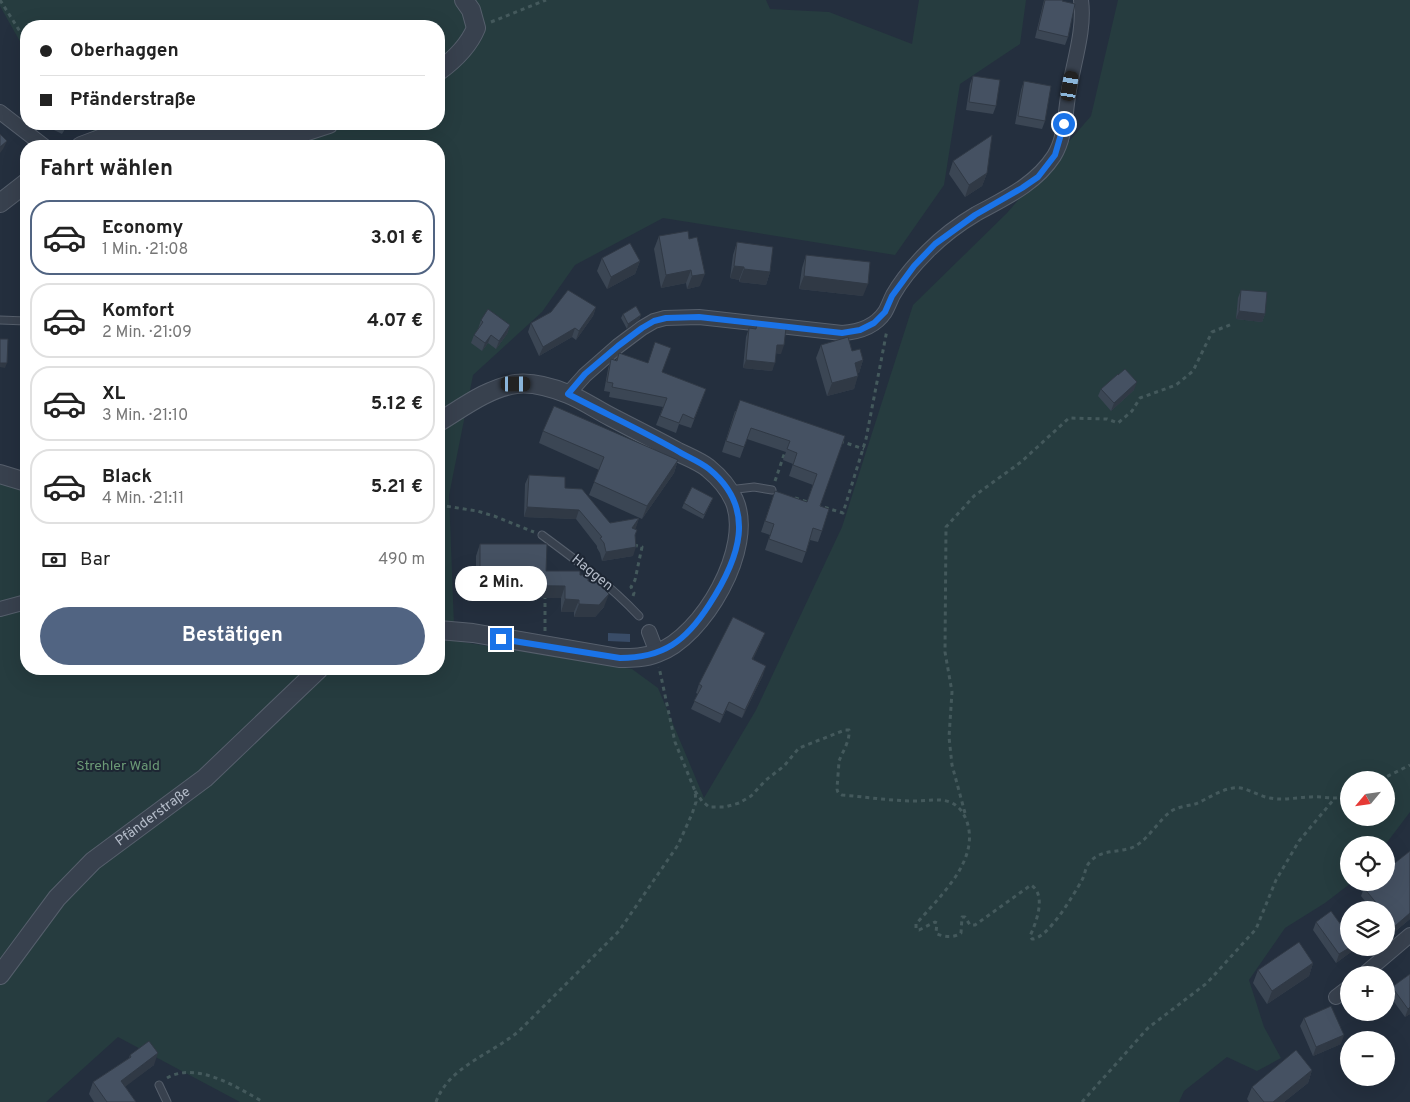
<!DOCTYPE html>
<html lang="de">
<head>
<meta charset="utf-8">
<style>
  :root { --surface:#fff; --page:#f2f2f2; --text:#222; --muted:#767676; --line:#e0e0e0; --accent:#516482 }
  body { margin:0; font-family:Overpass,sans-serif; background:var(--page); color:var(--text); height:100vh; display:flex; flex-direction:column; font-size:19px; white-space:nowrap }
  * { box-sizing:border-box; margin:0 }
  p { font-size:16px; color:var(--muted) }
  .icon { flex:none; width:28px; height:28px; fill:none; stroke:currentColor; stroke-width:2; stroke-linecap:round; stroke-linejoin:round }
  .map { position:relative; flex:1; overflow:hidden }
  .sheet { position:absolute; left:20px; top:140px; width:425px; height:535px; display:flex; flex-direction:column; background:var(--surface); border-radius:20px; box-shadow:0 5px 20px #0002 }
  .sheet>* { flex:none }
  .banner { position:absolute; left:20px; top:20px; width:425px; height:110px; border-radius:20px; box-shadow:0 5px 20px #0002; display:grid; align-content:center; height:110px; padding:0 20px; background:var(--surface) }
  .needle { width:32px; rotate:241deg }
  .tools { position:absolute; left:1340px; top:771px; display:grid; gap:10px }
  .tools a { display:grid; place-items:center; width:55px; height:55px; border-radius:50%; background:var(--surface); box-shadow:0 5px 20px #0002; font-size:25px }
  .end { position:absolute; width:22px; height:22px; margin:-11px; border:6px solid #1a73e8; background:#fff; box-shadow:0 0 0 2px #fff }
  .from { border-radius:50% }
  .bubble { position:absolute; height:35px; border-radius:18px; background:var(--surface); box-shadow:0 5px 20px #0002; font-size:16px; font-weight:700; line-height:35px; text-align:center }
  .car { position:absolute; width:15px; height:30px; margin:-15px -8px; border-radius:6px; box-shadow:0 0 4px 1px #0007; background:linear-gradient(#222 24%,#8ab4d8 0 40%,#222 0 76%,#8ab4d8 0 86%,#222 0) }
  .banner b { display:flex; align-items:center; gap:18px; height:48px; font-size:19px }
  .banner b+b { border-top:1px solid var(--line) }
  .banner i { width:12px; height:12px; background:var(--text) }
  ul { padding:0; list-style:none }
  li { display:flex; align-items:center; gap:15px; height:75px; margin:0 10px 8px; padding:0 10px; border:2px solid var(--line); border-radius:20px }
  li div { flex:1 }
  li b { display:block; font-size:19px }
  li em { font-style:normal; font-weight:700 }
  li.on { border-color:var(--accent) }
  li>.icon { width:45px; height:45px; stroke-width:1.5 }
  h2 { padding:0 20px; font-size:22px; line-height:60px }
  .pay { display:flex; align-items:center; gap:12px; height:55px; padding:0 20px; font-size:19px }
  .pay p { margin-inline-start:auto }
  .cta { display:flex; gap:10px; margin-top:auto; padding:10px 20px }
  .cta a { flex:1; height:58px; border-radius:30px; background:var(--accent); color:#fff; font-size:20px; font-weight:700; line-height:58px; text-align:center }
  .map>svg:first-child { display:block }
  .green { fill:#263c3f; fill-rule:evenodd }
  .water { fill:#394c67 }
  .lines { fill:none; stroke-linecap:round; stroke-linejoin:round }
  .service-casing { stroke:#565f6c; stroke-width:9 }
  .minor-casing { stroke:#565f6c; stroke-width:16 }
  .tertiary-casing { stroke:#565f6c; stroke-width:20 }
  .path { stroke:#44595c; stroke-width:3; stroke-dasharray:4 4; stroke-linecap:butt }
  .service { stroke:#38414e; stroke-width:7 }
  .minor { stroke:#38414e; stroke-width:14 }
  .tertiary { stroke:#38414e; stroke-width:18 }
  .wall { fill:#3b4654 }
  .shaded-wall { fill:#303945 }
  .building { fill:#455162; stroke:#303945 }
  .route { stroke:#1a73e8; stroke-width:6 }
  .labels { text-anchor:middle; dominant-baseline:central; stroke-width:4; stroke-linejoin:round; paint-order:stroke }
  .street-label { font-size:14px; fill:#b4bcc9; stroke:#1d2633 }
  .park-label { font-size:14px; fill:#6b9a76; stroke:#1d2633 }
</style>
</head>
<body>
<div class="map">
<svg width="1410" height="1102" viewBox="0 0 1410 1102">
  <rect width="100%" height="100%" fill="#242f3e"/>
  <path class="green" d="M0 0H766L770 9 829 12 912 44 919 0H1026L1020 44 960 84 944 185 895 255 663 218 575 265 542 312 473 375 449 495 454 625 439 624V146H92L93 124H439V26H26V50L22 45 0 6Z
    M1118 0H1410V812L1385 845H1349V882L1351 883 1325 903 1285 928 1249 980 1264 1027 1281 1058 1257 1071 1227 1057 1184 1091 1179 1102H240L118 1037 46 1102H0V483L26 489V669H312L269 704 205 778 93 861 57 898 15 958H22L60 904 95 869 213 780 273 720 330 669H439V640L456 641 632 669 658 688 704 798 756 710 842 527 913 305 1007 213 1091 116ZM1349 780H1386V818H1349Z"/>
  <path class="water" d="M608 633 630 634V642L608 641Z"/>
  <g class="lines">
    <defs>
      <path id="service" d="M0 320 26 321
        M729 490 754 487 772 490
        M542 535C576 560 610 585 639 616
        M159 1085 167 1102"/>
      <path id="minor" d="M0 112 44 146
        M568 394 585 375 618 346 642 328 654 321 665 318 699 317 842 333C858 332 875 327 885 312 888 307 890 301 893 295 902 279 915 264 928 251 942 237 959 224 976 214 1005 198 1035 185 1054 156 1066 137 1065 111 1069 90 1074 61 1085 29 1081 0
        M0 609 26 602
        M649 632 657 653
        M1363 975 1410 935
        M1336 997 1349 987"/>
      <g id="tertiary">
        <path d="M439 71C454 60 469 45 476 28L471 10 464 0"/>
        <path d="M81 146 105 137 141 135 283 139 329 124"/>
        <path d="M0 203 26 183"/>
        <path d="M439 422C462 408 488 388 516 384 532 382 553 388 568 394 583 400 597 410 611 417 634 429 656 440 678 452 688 457 699 461 708 468 719 477 728 487 734 500 755 547 703 637 657 653 645 658 632 658 619 658L473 633 439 630"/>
        <path d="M0 474 26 482"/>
        <path id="s1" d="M0 975 57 898 93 861 205 778 319 669"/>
      </g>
    </defs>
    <use href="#service" class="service-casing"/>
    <use href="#minor" class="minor-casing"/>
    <use href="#tertiary" class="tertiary-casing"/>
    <path class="path" d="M0 0 26 41
      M491 22 546 0
      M840 441 864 449
      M775 481 786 449
      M795 498 811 503
      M439 505 477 511 494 516 534 532
      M817 505 843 513 866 439 887 330
      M633 596 634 593 631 587 635 580 642 547 634 545
      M545 631V594
      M1380 780 1410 765
      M695 791 702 801 709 807H725L739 803 751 796 766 780 784 766 799 748 845 730H849C850 741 843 751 839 761 839 763 837 787 837 789 838 794 839 793 842 795 867 797 891 801 915 801 927 801 939 798 950 802 959 806 964 813 967 822 980 861 939 897 916 924V929L919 930 935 922 937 923 936 932 937 934C945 937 954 938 961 933L962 917H965L970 925H975L1031 885C1047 895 1036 923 1030 936L1032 939C1048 939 1074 894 1082 880 1085 875 1085 868 1089 863 1100 849 1116 853 1131 848 1147 842 1157 822 1170 812 1176 807 1187 806 1195 804 1208 799 1219 790 1233 788 1246 786 1257 796 1270 798 1284 801 1297 797 1311 797 1319 796 1327 798 1334 798 1339 798 1344 795 1349 793
      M965 813 952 765 949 737 952 692 945 652 946 527 974 496 1021 462 1069 418 1107 419 1118 423 1132 411 1140 398 1176 385 1193 371 1212 332 1232 324
      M167 1078C196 1061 237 1087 263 1102
      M436 1102C449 1066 492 1054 519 1031L619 931 678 845 692 814 696 802 695 791 675 742 659 667
      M1082 1102 1148 1028 1207 983 1256 929 1276 880 1299 841 1335 798"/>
    <use href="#service" class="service"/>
    <use href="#minor" class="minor"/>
    <use href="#tertiary" class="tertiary"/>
  </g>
  <path class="wall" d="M1044 0H1063L1068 37 1065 45 1035 38Z
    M973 76 996 106 993 114 966 110 970 84Z
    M1024 81 1045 121 1042 129 1015 124 1021 90Z
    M42 124H68L62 134Z
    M953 161 987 173 982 186 965 197 949 174Z
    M659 236 689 239 700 286 687 289 686 283 661 288 654 249Z
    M737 242 770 272 766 285 739 282V280L730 278 733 255Z
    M806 255 863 296 799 289 802 268Z
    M602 258 640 261 635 274 607 289 597 271Z
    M1241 290 1265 314 1262 322 1236 319 1238 298Z
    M596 307 593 316 576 340 572 337 539 356 528 332 531 323Z
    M623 314 641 315 639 320 627 329 621 318Z
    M481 320 510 325 507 334 496 349 488 343 482 351 471 343 474 335 478 329Z
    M757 325 781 354 776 353 772 371 743 368 746 337 749 328 756 329Z
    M821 345 852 351 863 360 859 373H858L854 389 827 396 816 358Z
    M619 353 662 372 706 389 691 428 679 424 676 433 656 425 663 407 609 397 610 392 604 391 608 369 611 359 616 360Z
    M1101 389 1134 390 1111 411 1098 396Z
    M735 411 845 436 820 506 822 531 818 542 810 540 802 563 765 550 770 535 761 532 775 491 807 502 813 485 789 476 793 464 783 460 786 452 747 439 740 458 722 452Z
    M543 431 678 460 674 473 642 519 589 495 599 470 539 443Z
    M529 475 565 488 610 523 639 518 635 529 633 556 602 561 600 553 597 548V546L576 519 524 517 525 484Z
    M713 498 703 519 682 508 684 503Z
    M480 544 546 571 580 575 588 581 604 607 595 617H574V612H561V598L476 597V556Z
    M761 642 753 659 763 675 742 718 726 710 720 723 691 709 698 694 696 693 699 684Z
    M1410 851V919L1392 934 1386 927V910H1372L1361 896 1364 888Z
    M1316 922 1351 952 1336 963 1313 930Z
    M1313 963 1309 976 1267 1004 1253 983 1258 970Z
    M1410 974V1014L1405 1017 1389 995 1392 987Z
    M1304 1018 1341 1044 1313 1056 1300 1026Z
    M130 1055 154 1065 125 1086 136 1102H94L89 1094 93 1082 129 1058Z
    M1312 1070 1308 1083 1284 1102H1249L1247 1099 1252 1087Z"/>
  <path class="shaded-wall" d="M7 141 3 149 0 153V147Z
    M987 173 982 186 965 197 969 185Z
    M640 261 635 274 607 289 611 277Z
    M734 266 744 267 739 280 730 278Z
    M744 269 770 272 766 285 739 282Z
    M691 270 686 283 661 288 666 275Z
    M705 274 700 286 687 289 692 276Z
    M804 276 868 284 863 296 799 289Z
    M596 307 593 316 576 340 579 331Z
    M1239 311 1265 314 1262 322 1236 319Z
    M641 315 639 320 627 329 628 324Z
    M510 325 507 334 496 349 499 341Z
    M575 328 572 337 539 356 543 347Z
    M491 335 488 343 482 351 485 343Z
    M777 345H784L781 354 773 353Z
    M746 360 775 363 772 371 743 368Z
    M863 360 859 373 850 376 855 363Z
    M0 363H7L5 368 0 367Z
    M858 376 854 389 827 396 832 383Z
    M1137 382 1134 390 1111 411 1114 403Z
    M678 460 674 473 642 519 647 506Z
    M527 507 579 510 576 519 524 517Z
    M639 518 636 528 629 538 632 528Z
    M636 547 633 556 602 561 606 552Z
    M480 585 565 586 561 598 476 597Z
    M609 594 604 607 595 617H574L579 604Z
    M565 599 579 600 574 612H561Z
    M765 633 761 642 749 668 752 659Z
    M766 666 763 675 742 718 745 710Z
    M729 702 726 710 720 723 723 715Z
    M1410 913V919L1392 934 1395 926Z
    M1349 948H1353L1351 952 1336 963 1339 954Z
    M1313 963 1309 976 1267 1004 1272 991Z
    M1410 1007V1014L1405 1017 1408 1009Z
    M1344 1035 1341 1044 1313 1056 1316 1047Z
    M158 1053 154 1065 117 1093 121 1081Z
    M1312 1070 1308 1083 1284 1102H1273Z"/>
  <path class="building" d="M1045 0H1063L1062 1 1075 4 1068 37 1038 30Z
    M973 76 1000 80 996 106 969 102Z
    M1024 81 1051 86 1045 121 1018 116Z
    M52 124H67L63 130Z
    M0 134 7 141 0 147Z
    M992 135 987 173 969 185 953 161Z
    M688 231 689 239 697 237 705 274 692 276 691 270 666 275 659 236Z
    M737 242 773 247 770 272 744 269V267L734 266Z
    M630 243 640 261 611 277 602 258Z
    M806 255 870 262 868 284 804 276Z
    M568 290 596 307 579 331 575 328 543 347 531 323 551 312Z
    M1241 290 1267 292 1265 314 1239 311Z
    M636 306 641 315 628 324 623 314Z
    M488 309 510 325 499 341 491 335 485 343 474 335 483 322 481 320Z
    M757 325 786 328 784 345H777L775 363 746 360 749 328 756 329Z
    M848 337 852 351 860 349 863 360 855 363 858 376 832 383 821 345Z
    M0 339H8L7 363H0Z
    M655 342 671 348 662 372 706 389 694 419 683 414 679 423 660 416 667 398 612 387 613 383 607 382 611 359 617 361 619 353 648 363Z
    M1125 369 1137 382 1114 403 1101 389 1118 374V375Z
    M740 400 845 436 820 506 829 509 822 531 813 528 806 552 769 539 774 524 765 521 775 491 807 502 817 474 793 465 797 453 787 449 790 441 751 428 744 447 726 441Z
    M554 406 678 460 647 506 594 482 604 457 543 431Z
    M529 475 565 477V488L582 489 610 523 639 518 632 528 637 530 635 535 636 547 606 552 604 543 600 538 602 537 579 510 527 507Z
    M692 487 713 498 704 515 684 503Z
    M480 544H547L546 571H580V575H588V581H596L609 594 599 605 579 604V600L565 599V586L480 585Z
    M733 617 765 633 752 659 766 666 745 710 729 702 723 715 694 701 702 686 699 684Z
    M1410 851V913L1395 926 1386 915V910H1382L1364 888 1371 882H1386V870Z
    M1331 911 1349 936V948L1339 954 1316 922Z
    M1299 942 1313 963 1272 991 1258 970Z
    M1410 974V1007L1408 1009 1392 987Z
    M1331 1006 1344 1035 1316 1047 1304 1018Z
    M149 1041 158 1053 121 1081 136 1102H107L93 1082 131 1057 130 1055Z
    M1296 1050 1312 1070 1273 1102H1264L1252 1087Z"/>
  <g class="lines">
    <path class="route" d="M501 639 620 658C663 658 686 641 709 605 739 559 758 509 709 469 699 461 687 457 676 450 641 430 604 413 568 394L585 374 618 346 642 328 654 321 666 318 699 317 842 333 860 330 874 323 885 312 892 296 914 266 935 244 975 215 1022 188 1038 177 1055 155 1064 124"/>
  </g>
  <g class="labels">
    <g class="street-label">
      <text transform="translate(592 573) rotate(39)">Haggen</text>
      <text stroke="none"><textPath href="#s1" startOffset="222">Pfänderstraße</textPath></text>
    </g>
    <g class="park-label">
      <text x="118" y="766">Strehler Wald</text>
    </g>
  </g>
</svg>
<div class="tools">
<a><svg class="needle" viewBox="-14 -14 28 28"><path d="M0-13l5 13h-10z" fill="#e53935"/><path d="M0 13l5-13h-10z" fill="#767676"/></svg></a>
<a><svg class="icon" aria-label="locate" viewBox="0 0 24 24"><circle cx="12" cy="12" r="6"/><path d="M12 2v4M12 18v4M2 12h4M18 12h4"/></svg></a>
<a><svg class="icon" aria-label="layers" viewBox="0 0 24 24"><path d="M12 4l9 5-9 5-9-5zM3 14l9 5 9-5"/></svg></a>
<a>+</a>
<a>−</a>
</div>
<i class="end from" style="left:1064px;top:124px"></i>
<i class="end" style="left:501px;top:639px"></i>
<div class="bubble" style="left:455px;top:566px;width:92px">2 Min.</div>
<i class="car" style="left:1070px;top:86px;rotate:10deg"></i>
<i class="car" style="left:516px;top:384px;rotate:90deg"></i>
<div class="banner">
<b><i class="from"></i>Oberhaggen</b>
<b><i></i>Pfänderstraße</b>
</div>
<section class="sheet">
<h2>Fahrt wählen</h2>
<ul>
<li class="on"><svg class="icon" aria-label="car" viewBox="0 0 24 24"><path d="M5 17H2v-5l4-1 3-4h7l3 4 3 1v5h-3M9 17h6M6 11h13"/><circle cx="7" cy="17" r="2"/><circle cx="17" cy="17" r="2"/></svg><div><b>Economy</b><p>1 Min. · 21:08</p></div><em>3.01 €</em></li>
<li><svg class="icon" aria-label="car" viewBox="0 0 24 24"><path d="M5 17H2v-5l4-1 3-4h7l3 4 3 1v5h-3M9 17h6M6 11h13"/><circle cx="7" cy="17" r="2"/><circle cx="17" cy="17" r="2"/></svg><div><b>Komfort</b><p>2 Min. · 21:09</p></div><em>4.07 €</em></li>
<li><svg class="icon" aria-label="car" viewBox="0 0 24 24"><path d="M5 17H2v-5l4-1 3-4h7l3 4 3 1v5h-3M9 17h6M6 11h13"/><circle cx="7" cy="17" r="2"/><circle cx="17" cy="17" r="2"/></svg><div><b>XL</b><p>3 Min. · 21:10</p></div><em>5.12 €</em></li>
<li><svg class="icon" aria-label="car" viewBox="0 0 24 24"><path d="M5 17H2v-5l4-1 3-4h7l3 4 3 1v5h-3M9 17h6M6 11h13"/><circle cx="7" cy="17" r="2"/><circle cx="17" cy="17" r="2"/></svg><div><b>Black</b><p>4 Min. · 21:11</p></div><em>5.21 €</em></li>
</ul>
<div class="pay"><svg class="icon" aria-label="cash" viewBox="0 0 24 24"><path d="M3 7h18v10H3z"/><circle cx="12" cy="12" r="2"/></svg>Bar<p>490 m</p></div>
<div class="cta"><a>Bestätigen</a></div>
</section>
</div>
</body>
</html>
